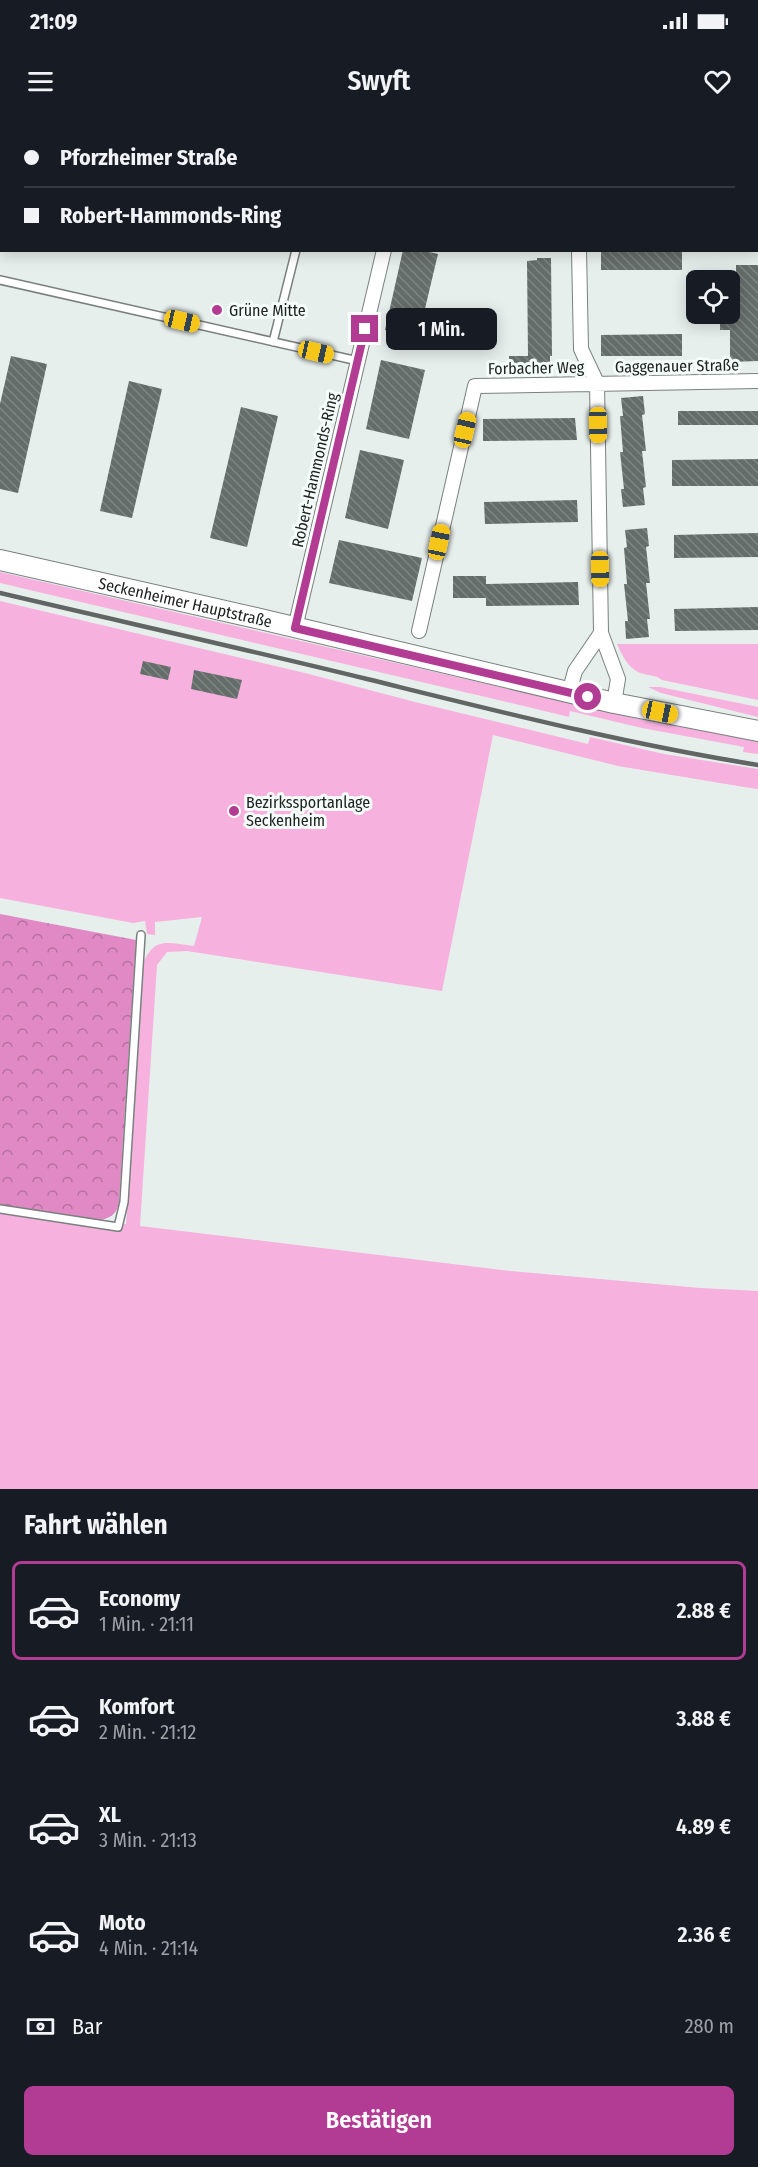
<!DOCTYPE html>
<html lang="de">
<head>
<meta charset="utf-8">
<style>
  :root { --surface:#171b24; --page:#20242c; --text:#f1f3f6; --muted:#9ea1a6; --line:#363941; --accent:#b23c93 }
  body { margin:0; font-family:"Fira Sans Condensed",sans-serif; background:var(--page); color:var(--text); height:100vh; display:flex; flex-direction:column; font-size:22px; white-space:nowrap }
  * { box-sizing:border-box; margin:0 }
  p { font-size:20px; color:var(--muted) }
  .icon { flex:none; width:33px; height:33px; fill:none; stroke:currentColor; stroke-width:2; stroke-linecap:round; stroke-linejoin:round }
  .map { position:relative; height:1369px; overflow:hidden }
  .details { display:flex; flex-direction:column; background:var(--surface); flex:1 }
  .details>* { flex:none }
  .hud { position:absolute; left:0px; top:0px; width:759px; height:132px; box-shadow:0 3px 15px #0003; display:grid; align-content:center; height:132px; padding:0 24px; background:var(--surface) }
  .tools { position:absolute; left:686px; top:150px; display:grid; gap:12px }
  .tools a { display:grid; place-items:center; width:54px; height:54px; border-radius:9px; background:var(--surface); box-shadow:0 3px 15px #0003; font-size:30px }
  .end { position:absolute; width:27px; height:27px; margin:-14px; border:8px solid #b23c93; background:#fff; box-shadow:0 0 0 3px #fff }
  .from { border-radius:50% }
  .bubble { position:absolute; height:42px; border-radius:9px; background:var(--surface); box-shadow:0 3px 15px #0003; font-size:20px; font-weight:600; line-height:42px; text-align:center }
  .car { position:absolute; width:18px; height:36px; margin:-18px -9px; border-radius:8px; box-shadow:0 0 4px 2px #0007; background:linear-gradient(#f5c518 24%,#345 0 40%,#f5c518 0 76%,#345 0 86%,#f5c518 0) }
  .hud b { display:flex; align-items:center; gap:21px; height:57px; font-size:22px }
  .hud b+b { border-top:2px solid var(--line) }
  .hud i { width:15px; height:15px; background:var(--text) }
  ul { padding:0; list-style:none }
  li { display:flex; align-items:center; gap:18px; height:99px; margin:0 12px 9px; padding:0 12px; border:3px solid transparent; border-radius:9px }
  li div { flex:1 }
  li b { display:block; font-size:22px }
  li em { font-style:normal; font-weight:600 }
  li.active { border-color:var(--accent) }
  li>.icon { width:54px; height:54px; stroke-width:1.5 }
  h2 { padding:0 24px; font-size:27px; line-height:72px }
  .pay { display:flex; align-items:center; gap:15px; height:66px; padding:0 24px; font-size:22px }
  .pay p { margin-inline-start:auto }
  .cta { display:flex; gap:12px; margin-top:auto; padding:12px 24px }
  .cta a { flex:1; height:69px; border-radius:9px; background:var(--accent); color:#fff; font-size:24px; font-weight:600; line-height:69px; text-align:center }
  .status { display:flex; justify-content:space-between; align-items:center; height:42px; padding:0 30px; background:var(--surface); direction:ltr }
  .status svg { height:16px; fill:currentColor }
  header { display:flex; justify-content:space-between; align-items:center; height:78px; padding:0 24px; background:var(--surface); font-size:27px; font-weight:600 }
  .map>svg:first-child { display:block }
  .green { fill:#f6b1de }
  .forest { fill:url(#forest-crowns) }
  .building { fill:url(#building-back-hatch) }
  .lines { fill:none; stroke-linecap:round; stroke-linejoin:round }
  .lane-casing { stroke:#79817e; stroke-width:10 }
  .street-casing { stroke:#79817e; stroke-width:16 }
  .secondary-casing { stroke:#79817e; stroke-width:22 }
  .lane { stroke:#fff; stroke-width:7 }
  .street { stroke:#fff; stroke-width:14 }
  .secondary { stroke:#fff; stroke-width:20 }
  .rail { stroke:#616563; stroke-width:4.5 }
  .route { stroke:#b23c93; stroke-width:8 }
  .poi-dot { fill:#b23c93; stroke:#f4fdfa; stroke-width:2 }
  .labels { text-anchor:middle; dominant-baseline:central; stroke-width:6; stroke-linejoin:round; paint-order:stroke }
  .poi-label { font-size:16px; fill:#202322; stroke:#f4fdfa; text-anchor:start }
  .street-label { font-size:16px; fill:#202322; stroke:#f4fdfa }
</style>
</head>
<body>
<div class="status"><b>21:09</b><svg viewBox="0 0 49 12"><path d="M0 12V9h3v3zM5 12V6h3v6zM10 12V3h3v9zM15 12V0h3v12zM26 1h20v11H26zM47 4h2v5h-2z"/></svg></div>
<header><svg class="icon" aria-label="menu" viewBox="0 0 24 24"><path d="M4 6h16M4 12h16M4 18h16"/></svg>Swyft<svg class="icon" aria-label="heart" viewBox="0 0 24 24"><path d="M12 20l-8-8c-3-5 5-10 8-4 3-6 11-1 8 4z"/></svg></header>
<div class="map">
<svg width="758" height="1369" viewBox="0 0 758 1369">
  <defs>
    <pattern id="forest-crowns" width="20" height="18" patternUnits="userSpaceOnUse" patternTransform="scale(1.5)"><rect width="20" height="18" fill="#e189c5"/><path d="M2 6a3 3 0 1 1 6 0M12 15a3 3 0 1 1 6 0" fill="none" stroke="#b670a0"/></pattern>
    <pattern id="building-back-hatch" width="6" height="6" patternUnits="userSpaceOnUse" patternTransform="scale(1.5)"><rect width="6" height="6" fill="#656d6a"/><path d="M-1 5l2 2M0 0l6 6M5-1l2 2" fill="none" stroke="#7f8583"/></pattern>
  </defs>
  <rect width="100%" height="100%" fill="#e7efec"/>
  <path class="green" d="M0 452 644 600 758 621V634L743 632 744 627 642 608 570 591 569 597 532 588 0 463Z
    M0 481 305 553 415 582 588 624 590 617 664 634 758 649V669L744 667 618 646 493 615 442 871 187 831 167 832 157 845 140 1106 511 1151 700 1168 758 1171V1369H0V1085L126 1104 143 844C154 816 168 823 194 826L202 797 155 802V815L147 814 145 801 133 803 0 778Z
    M617 524H758V580L662 560C655 554 646 556 638 552 627 546 622 535 617 524Z
    M648 567H660L758 587V597L661 573Z"/>
  <path class="forest" d="M0 794 136 820 119 1082C116 1096 110 1098 97 1101L0 1085Z"/>
  <path class="building" d="M403 130H421L438 134 418 218 385 210Z
    M601 130H682V150H601Z
    M537 138H551L552 236H550V249H509V236H528L527 141 537 140Z
    M736 145H758V241L730 242V210H720V195H730V153H736Z
    M682 214V236H601V215Z
    M11 236 47 244 18 373 0 369V284Z
    M381 240 425 250 409 319 366 309Z
    M129 261 162 269 132 398 100 391Z
    M643 276 645 294 642 295 646 331H642L646 367 643 368 645 385 623 387 621 369H624L620 332H623L620 296H623L621 278Z
    M241 287 278 296 247 427 210 418Z
    M678 291H758V305H678Z
    M575 298 577 320 483 321V299Z
    M360 330 404 340 388 409 345 398Z
    M758 339V366H672V340Z
    M577 380 578 402 485 404 484 382Z
    M647 408 649 426 646 427 650 463H646L650 499H647L649 517 626 519 625 501H628L624 464H627L624 428 627 427 625 410Z
    M758 413V437L674 438V415Z
    M339 420 422 438 412 481 329 463Z
    M453 456H486V464L578 462 579 485 486 486V478H453Z
    M758 487V510L675 511 674 489Z
    M143 541 171 547 168 560 140 554Z
    M194 550 242 560 237 579 191 569Z"/>
  <g class="lines">
    <defs>
      <path id="lane" d="M0 160 358 241
        M273 222 296 130
        M0 1089 118 1107 124 1082 141 815"/>
      <path id="street" d="M407 0 408 2
        M572 0 573 2
        M13 2V0
        M0 53 2 47
        M579 130 581 229 597 263 601 513 618 559 614 583
        M295 508 384 130
        M419 511 475 266 758 261
        M569 573 575 551 601 513"/>
      <g id="secondary">
        <path id="s1" d="M0 440 256 498 614 583 758 611"/>
      </g>
    </defs>
    <use href="#lane" class="lane-casing"/>
    <use href="#street" class="street-casing"/>
    <use href="#secondary" class="secondary-casing"/>
    <use href="#lane" class="lane"/>
    <use href="#street" class="street"/>
    <use href="#secondary" class="secondary"/>
    <path class="rail" d="M0 473C123 502 245 529 367 559 497 591 626 624 758 645"/>
  </g>
  <g class="lines">
    <path class="route" d="M365 209 295 508 588 577"/>
  </g>
  <g class="poi-dot">
    <circle cx="217" cy="190" r="6"/>
    <circle cx="234" cy="691" r="6"/>
  </g>
  <g class="labels">
    <g class="poi-label">
      <text x="229" y="190">Grüne Mitte</text>
      <text x="246" y="682">Bezirkssportanlage<tspan x="246" dy="18">Seckenheim</tspan></text>
    </g>
    <g class="street-label">
      <text transform="translate(677 246) rotate(-1)">Gaggenauer Straße</text>
      <text transform="translate(536 248) rotate(-1)">Forbacher Weg</text>
      <text transform="translate(315 350) rotate(-77)">Robert-Hammonds-Ring</text>
      <text stroke="none"><textPath href="#s1" startOffset="190">Seckenheimer Hauptstraße</textPath></text>
    </g>
  </g>
</svg>
<div class="tools">
<a><svg class="icon" aria-label="locate" viewBox="0 0 24 24"><circle cx="12" cy="12" r="6"/><path d="M12 2v4M12 18v4M2 12h4M18 12h4"/></svg></a>
</div>
<i class="end from" style="left:588px;top:577px"></i>
<i class="end" style="left:365px;top:209px"></i>
<div class="bubble" style="left:386px;top:188px;width:111px">1 Min.</div>
<i class="car" style="left:182px;top:201px;rotate:103deg"></i>
<i class="car" style="left:316px;top:232px;rotate:103deg"></i>
<i class="car" style="left:598px;top:305px;rotate:179deg"></i>
<i class="car" style="left:465px;top:310px;rotate:13deg"></i>
<i class="car" style="left:439px;top:422px;rotate:12deg"></i>
<i class="car" style="left:600px;top:449px;rotate:179deg"></i>
<i class="car" style="left:660px;top:592px;rotate:102deg"></i>
<div class="hud">
<b><i class="from"></i>Pforzheimer Straße</b>
<b><i></i>Robert-Hammonds-Ring</b>
</div>
</div>
<section class="details">
<h2>Fahrt wählen</h2>
<ul>
<li class="active"><svg class="icon" aria-label="car" viewBox="0 0 24 24"><path d="M5 17H2v-5l4-1 3-4h7l3 4 3 1v5h-3M9 17h6M6 11h13"/><circle cx="7" cy="17" r="2"/><circle cx="17" cy="17" r="2"/></svg><div><b>Economy</b><p>1 Min. · 21:11</p></div><em>2.88 €</em></li>
<li><svg class="icon" aria-label="car" viewBox="0 0 24 24"><path d="M5 17H2v-5l4-1 3-4h7l3 4 3 1v5h-3M9 17h6M6 11h13"/><circle cx="7" cy="17" r="2"/><circle cx="17" cy="17" r="2"/></svg><div><b>Komfort</b><p>2 Min. · 21:12</p></div><em>3.88 €</em></li>
<li><svg class="icon" aria-label="car" viewBox="0 0 24 24"><path d="M5 17H2v-5l4-1 3-4h7l3 4 3 1v5h-3M9 17h6M6 11h13"/><circle cx="7" cy="17" r="2"/><circle cx="17" cy="17" r="2"/></svg><div><b>XL</b><p>3 Min. · 21:13</p></div><em>4.89 €</em></li>
<li><svg class="icon" aria-label="car" viewBox="0 0 24 24"><path d="M5 17H2v-5l4-1 3-4h7l3 4 3 1v5h-3M9 17h6M6 11h13"/><circle cx="7" cy="17" r="2"/><circle cx="17" cy="17" r="2"/></svg><div><b>Moto</b><p>4 Min. · 21:14</p></div><em>2.36 €</em></li>
</ul>
<div class="pay"><svg class="icon" aria-label="cash" viewBox="0 0 24 24"><path d="M3 7h18v10H3z"/><circle cx="12" cy="12" r="2"/></svg>Bar<p>280 m</p></div>
<div class="cta"><a>Bestätigen</a></div>
</section>
</body>
</html>
